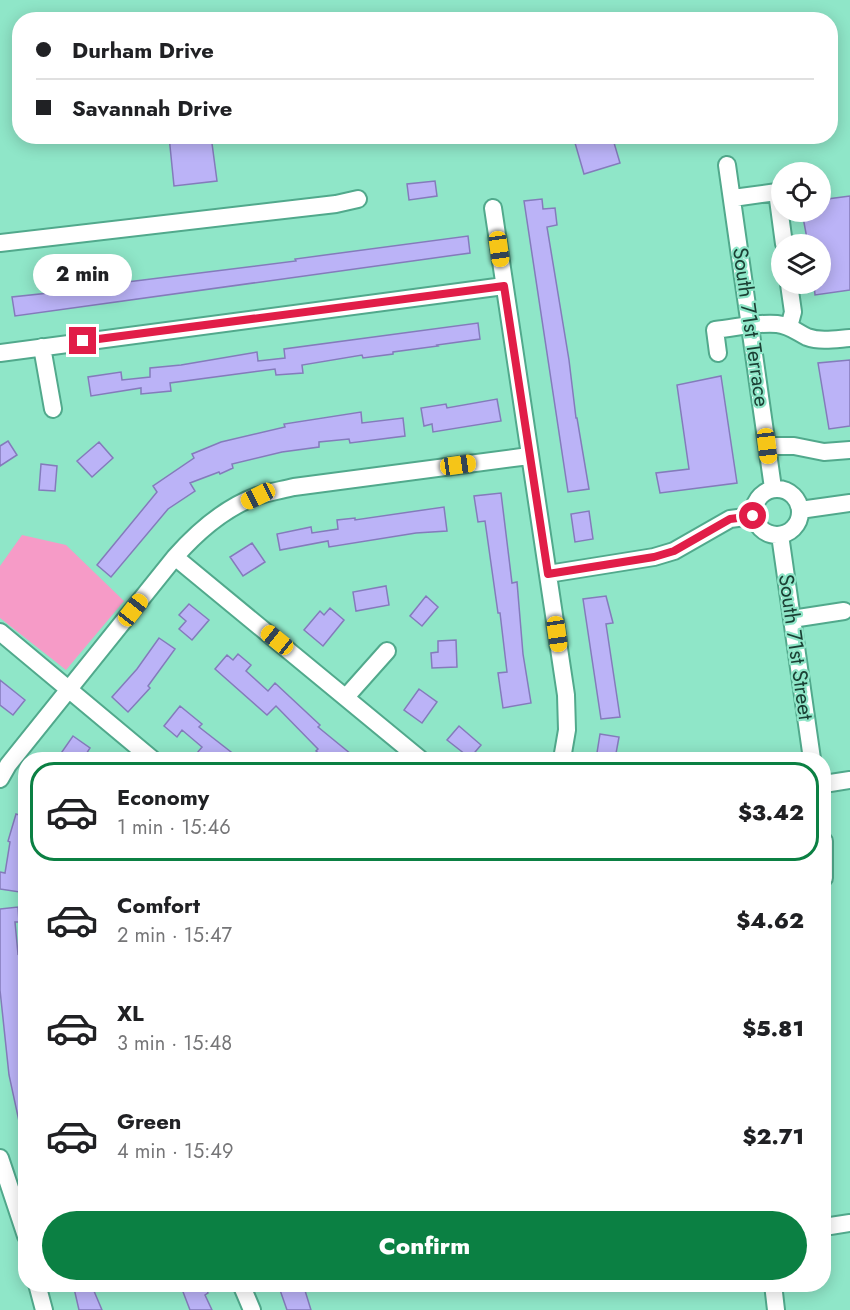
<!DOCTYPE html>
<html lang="en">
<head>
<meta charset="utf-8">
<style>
  :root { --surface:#fff; --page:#f6f6f6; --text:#202124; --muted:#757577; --line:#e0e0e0; --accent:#0b8043 }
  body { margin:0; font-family:Jost,sans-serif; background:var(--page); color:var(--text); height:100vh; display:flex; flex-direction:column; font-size:22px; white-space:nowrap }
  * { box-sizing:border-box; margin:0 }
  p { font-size:20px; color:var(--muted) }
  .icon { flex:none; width:33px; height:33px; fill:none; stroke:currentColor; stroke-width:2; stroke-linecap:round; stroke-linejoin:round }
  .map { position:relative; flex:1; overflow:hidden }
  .sheet { position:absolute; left:18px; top:752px; width:813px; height:540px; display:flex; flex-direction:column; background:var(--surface); border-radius:24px; box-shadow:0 3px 15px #0003 }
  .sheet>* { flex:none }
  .top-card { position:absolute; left:12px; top:12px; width:826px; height:132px; border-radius:24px; box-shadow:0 3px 15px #0003; display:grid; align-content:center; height:132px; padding:0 24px; background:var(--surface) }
  .tools { position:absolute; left:771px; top:162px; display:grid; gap:12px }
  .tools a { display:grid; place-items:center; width:60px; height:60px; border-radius:50%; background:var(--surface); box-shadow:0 3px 15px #0003; font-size:30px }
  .end { position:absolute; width:27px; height:27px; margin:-14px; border:8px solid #e11d48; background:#fff; box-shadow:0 0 0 3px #fff }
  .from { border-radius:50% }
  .bubble { position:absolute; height:42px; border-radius:21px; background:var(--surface); box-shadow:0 3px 15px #0003; font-size:20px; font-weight:800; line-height:42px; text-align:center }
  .car { position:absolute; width:18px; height:36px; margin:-18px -9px; border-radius:8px; box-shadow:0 0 4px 2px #0007; background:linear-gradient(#f5c518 24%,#345 0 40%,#f5c518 0 76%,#345 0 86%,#f5c518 0) }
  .top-card b { display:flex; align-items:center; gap:21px; height:57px; font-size:22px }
  .top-card b+b { border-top:2px solid var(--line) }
  .top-card i { width:15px; height:15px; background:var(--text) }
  ul { padding:10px 0 0; list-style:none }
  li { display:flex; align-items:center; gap:18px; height:99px; margin:0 12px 9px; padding:0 12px; border:3px solid transparent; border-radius:24px }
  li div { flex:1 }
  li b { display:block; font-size:22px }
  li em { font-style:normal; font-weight:800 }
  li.current { border-color:var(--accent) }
  li>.icon { width:54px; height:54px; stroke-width:1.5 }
  .button { display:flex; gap:12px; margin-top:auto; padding:12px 24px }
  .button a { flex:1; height:69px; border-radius:36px; background:var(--accent); color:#fff; font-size:24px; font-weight:800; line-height:69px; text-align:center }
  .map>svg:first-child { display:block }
  .green { fill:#f69bc7 }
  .building { fill:#bbb3f7; stroke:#847bbb; stroke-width:1.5 }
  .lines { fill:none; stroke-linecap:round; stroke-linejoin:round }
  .minor-casing { stroke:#51a98c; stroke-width:20 }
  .minor { stroke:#fff; stroke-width:16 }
  .route { stroke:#e11d48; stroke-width:8 }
  .labels { text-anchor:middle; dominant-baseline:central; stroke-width:4.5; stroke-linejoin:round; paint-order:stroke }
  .street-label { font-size:21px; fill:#1b4034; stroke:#8fe6c8 }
</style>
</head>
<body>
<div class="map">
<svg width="850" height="1310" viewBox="0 0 850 1310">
  <rect width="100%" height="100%" fill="#8fe6c8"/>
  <path class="green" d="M22 535 66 545 124 601 66 670 0 618V566Z"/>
  <path class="building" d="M169 136H211L217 181 174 186Z
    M573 136H612L620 163 584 174Z
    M435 181 437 196 409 200 407 184Z
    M850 196V290L815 295 814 284H820V244H808L802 212H820V200Z
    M542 199 543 209 555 208 557 225 547 227 569 360 576 418H577L589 489 568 492 524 201Z
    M468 236 470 253 15 316 12 297 105 287V285L135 281 296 261 295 259Z
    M478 323 480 339 437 345 438 346 393 352V354L363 358 362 355 302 365 303 373 276 375 275 369 170 383 171 391 141 394V388L91 396 88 377 121 372 122 380 150 377V368L181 365 257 352 258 361 285 358 284 349Z
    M850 360V426L829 429 818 363Z
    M721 376 737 483 660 493 656 473 689 469 677 385Z
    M497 399 501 421 433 432 432 424 424 426 421 408 446 404 447 408Z
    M361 412 362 423 403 418 405 436 350 443 349 439 319 442V447L282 452 232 464 233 468 220 474 219 472 190 483 195 491 168 509 111 577 97 565 157 492 153 486 194 458 192 454 221 442 285 427 284 424Z
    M8 441 17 455 0 466V446Z
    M99 442 113 458 92 477 77 461Z
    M41 464 57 466 55 491 39 490Z
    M501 493 512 583 517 582 523 654 531 703 503 708 498 673 507 672 500 613H498L485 521 478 522 474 496Z
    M444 507 447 531 416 533 329 547 328 541 280 550 277 534 311 527 312 533 338 529 337 520 355 518V520Z
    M589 511 593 539 575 542 571 514Z
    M252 543 265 562 243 576 230 557Z
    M386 586 389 605 356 611 353 592Z
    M426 596 438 607 422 626 410 616Z
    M606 596 613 623 606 624 620 717 601 719 583 599Z
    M189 604 209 620 192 640 179 629 186 621 179 615Z
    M330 608 344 620 323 646 304 630 320 611 324 615Z
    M159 638 175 649 148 686 150 688 128 712 112 697 137 669Z
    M456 640 457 667 432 668 431 653 438 652V641Z
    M238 654 251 665 246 671 268 691 275 683 320 725 318 727 357 759H326L316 751 318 749 276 706 267 715 215 669 227 655 233 660Z
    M0 680 25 700 13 715 0 705Z
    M419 689 437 702 422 723 404 710Z
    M180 706 202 724 199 727 240 759H205L197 753 202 747 182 730 177 737 164 726Z
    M459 726 481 745 470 758 447 740Z
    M600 734 619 737 615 759H596Z
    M73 736 90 748 83 759H57Z
    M16 814 26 817V893L0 889V872L5 873 10 842 8 841Z
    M18 907 19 922H15L18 954 20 953 21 960H26V972H23V980L26 1006V1125L20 1126 9 1075 0 990V909Z
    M73 1284H91L102 1310H79Z
    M180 1284H204L208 1293 205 1295 212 1310H190Z
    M281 1284H303L311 1310H287L280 1290 283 1289Z"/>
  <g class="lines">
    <defs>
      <path id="minor" d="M727 165 773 488
        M733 198 777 192 784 244
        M493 208 566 695 567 730 562 759
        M0 243 336 204 358 199
        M789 327 793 312 789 284
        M42 347 53 409
        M0 353 504 286
        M718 353 715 330C735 328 757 322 777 324 789 325 797 332 807 337 821 342 836 339 850 338
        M767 446H794L824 452 850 450
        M754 512a23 23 0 1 1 46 0a23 23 0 1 1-46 0Z
        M800 510 850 503
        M780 535 812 759
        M175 557 420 759
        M548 574 654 557 674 551 730 519 753 516
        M792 619 844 611
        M0 632 152 759
        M346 697 387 651
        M0 779 8 765 175 557C198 531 224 508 257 496 269 492 282 490 294 487L529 456
        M824 784 850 780
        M824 841V878
        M0 1158 26 1236
        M824 1227 850 1223
        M37 1284 44 1310
        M241 1284 252 1310
        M773 1284 776 1310"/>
    </defs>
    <use href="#minor" class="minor-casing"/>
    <use href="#minor" class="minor"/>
  </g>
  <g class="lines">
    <path class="route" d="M83 341 504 286 548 574 654 557 674 551 730 519 753 516"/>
  </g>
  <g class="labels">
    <g class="street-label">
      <text transform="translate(751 327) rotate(82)">South 71st Terrace</text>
      <text transform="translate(796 647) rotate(82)">South 71st Street</text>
    </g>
  </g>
</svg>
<div class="tools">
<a><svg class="icon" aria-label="locate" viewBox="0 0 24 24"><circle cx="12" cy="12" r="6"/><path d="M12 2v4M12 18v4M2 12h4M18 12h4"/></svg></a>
<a><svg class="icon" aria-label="layers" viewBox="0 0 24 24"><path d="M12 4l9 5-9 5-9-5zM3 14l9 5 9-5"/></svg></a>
</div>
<i class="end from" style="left:753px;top:516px"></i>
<i class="end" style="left:83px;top:341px"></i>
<div class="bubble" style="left:33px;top:254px;width:99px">2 min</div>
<i class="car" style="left:499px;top:249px;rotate:172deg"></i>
<i class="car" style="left:767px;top:446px;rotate:173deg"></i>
<i class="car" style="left:458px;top:465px;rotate:82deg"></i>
<i class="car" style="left:258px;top:496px;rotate:243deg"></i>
<i class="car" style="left:133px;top:610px;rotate:38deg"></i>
<i class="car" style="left:557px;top:634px;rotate:172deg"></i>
<i class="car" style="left:277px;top:640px;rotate:309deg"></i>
<div class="top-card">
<b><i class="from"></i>Durham Drive</b>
<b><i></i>Savannah Drive</b>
</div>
<section class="sheet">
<ul>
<li class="current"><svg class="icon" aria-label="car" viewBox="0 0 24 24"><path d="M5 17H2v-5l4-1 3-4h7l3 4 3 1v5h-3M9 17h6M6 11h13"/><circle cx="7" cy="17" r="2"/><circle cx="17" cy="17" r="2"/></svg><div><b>Economy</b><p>1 min · 15:46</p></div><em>$3.42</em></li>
<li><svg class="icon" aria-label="car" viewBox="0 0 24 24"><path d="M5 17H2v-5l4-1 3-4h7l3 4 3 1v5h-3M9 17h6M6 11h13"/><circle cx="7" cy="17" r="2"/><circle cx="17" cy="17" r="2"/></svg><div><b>Comfort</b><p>2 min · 15:47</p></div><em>$4.62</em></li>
<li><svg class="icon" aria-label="car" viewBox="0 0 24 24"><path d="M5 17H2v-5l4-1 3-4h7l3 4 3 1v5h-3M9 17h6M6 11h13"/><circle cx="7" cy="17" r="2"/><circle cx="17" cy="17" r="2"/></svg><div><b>XL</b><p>3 min · 15:48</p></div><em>$5.81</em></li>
<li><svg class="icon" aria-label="car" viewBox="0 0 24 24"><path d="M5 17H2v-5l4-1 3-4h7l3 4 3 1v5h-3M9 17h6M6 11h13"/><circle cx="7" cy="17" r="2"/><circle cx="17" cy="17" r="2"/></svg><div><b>Green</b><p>4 min · 15:49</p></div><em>$2.71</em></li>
</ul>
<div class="button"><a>Confirm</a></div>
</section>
</div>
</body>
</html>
